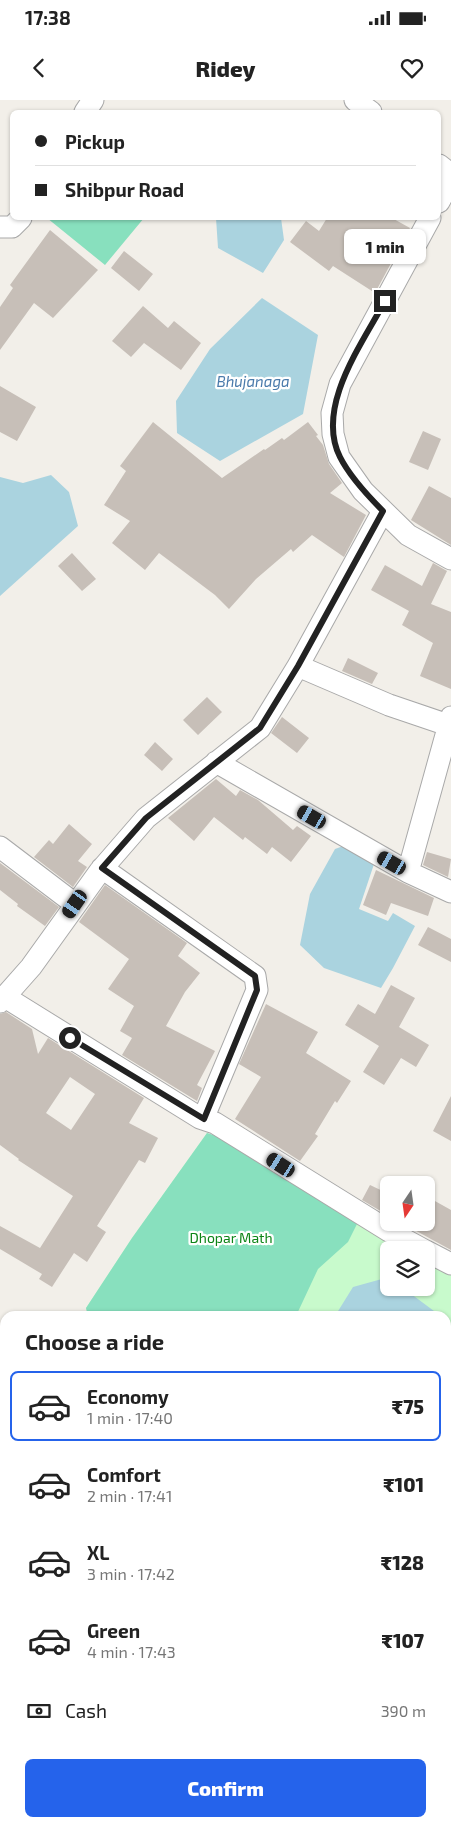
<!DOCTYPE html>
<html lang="en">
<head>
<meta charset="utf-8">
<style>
  :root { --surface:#fff; --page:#f2f2f2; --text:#222; --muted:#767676; --line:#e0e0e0; --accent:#2563eb }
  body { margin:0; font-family:"Exo 2",sans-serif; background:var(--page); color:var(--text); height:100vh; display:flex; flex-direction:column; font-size:19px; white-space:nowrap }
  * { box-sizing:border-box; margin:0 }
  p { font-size:16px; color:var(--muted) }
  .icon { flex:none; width:28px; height:28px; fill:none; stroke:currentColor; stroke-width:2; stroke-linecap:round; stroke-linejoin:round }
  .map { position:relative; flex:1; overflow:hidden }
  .details { position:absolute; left:0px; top:1211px; width:451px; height:516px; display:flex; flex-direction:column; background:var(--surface); border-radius:15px 15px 0 0; box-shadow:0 1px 4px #0004 }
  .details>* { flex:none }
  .hud { position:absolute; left:10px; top:10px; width:431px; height:110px; border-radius:8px; box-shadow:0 1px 4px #0004; display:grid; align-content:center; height:110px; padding:0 25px; background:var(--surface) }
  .needle { width:32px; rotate:193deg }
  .tools { position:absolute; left:380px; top:1076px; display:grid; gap:10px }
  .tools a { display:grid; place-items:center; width:55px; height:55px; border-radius:8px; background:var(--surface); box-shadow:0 1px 4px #0004; font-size:25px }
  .end { position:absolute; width:22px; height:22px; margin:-11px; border:6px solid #222; background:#fff; box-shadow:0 0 0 2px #fff }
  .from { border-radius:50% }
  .bubble { position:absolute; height:35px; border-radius:8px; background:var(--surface); box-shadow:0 1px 4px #0004; font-size:16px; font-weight:800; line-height:35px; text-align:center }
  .car { position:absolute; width:15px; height:30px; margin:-15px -8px; border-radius:6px; box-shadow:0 0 4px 1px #0007; background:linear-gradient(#222 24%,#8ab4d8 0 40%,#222 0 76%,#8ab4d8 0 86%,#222 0) }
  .hud b { display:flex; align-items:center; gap:18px; height:48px; font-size:19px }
  .hud b+b { border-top:1px solid var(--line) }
  .hud i { width:12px; height:12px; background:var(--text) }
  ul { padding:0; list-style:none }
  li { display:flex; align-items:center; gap:15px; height:70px; margin:0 10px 8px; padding:0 15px; border:2px solid transparent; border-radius:8px }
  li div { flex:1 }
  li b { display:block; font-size:19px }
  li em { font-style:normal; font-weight:800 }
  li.active { border-color:var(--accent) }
  li>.icon { width:45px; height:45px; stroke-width:1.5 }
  h2 { padding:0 25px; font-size:22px; line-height:60px }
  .pay { display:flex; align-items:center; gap:12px; height:55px; padding:0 25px; font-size:19px }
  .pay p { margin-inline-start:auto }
  .primary-button { display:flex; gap:10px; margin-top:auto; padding:10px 25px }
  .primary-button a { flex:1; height:58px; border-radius:8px; background:var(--accent); color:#fff; font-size:20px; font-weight:800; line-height:58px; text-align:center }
  .status { display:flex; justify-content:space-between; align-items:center; height:35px; padding:0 25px; background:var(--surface); direction:ltr }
  .status svg { height:14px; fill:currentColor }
  header { display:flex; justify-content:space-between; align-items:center; height:65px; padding:0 25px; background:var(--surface); font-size:22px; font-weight:800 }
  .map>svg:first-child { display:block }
  .park { fill:#c8facc }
  .pitch { fill:#88e0be }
  .water { fill:#aad3df }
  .building { fill:#c7bfb8; fill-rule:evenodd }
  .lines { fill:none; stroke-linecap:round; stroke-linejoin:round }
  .minor-casing { stroke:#a9a9a9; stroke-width:23 }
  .minor { stroke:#fff; stroke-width:21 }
  .route { stroke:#222; stroke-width:6 }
  .labels { text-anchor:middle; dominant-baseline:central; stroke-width:4.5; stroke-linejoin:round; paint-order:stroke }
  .park-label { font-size:14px; fill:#0c8416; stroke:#fff }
  .water-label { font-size:15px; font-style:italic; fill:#4a7aab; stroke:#fff }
</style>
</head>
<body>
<div class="status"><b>17:38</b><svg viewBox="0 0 49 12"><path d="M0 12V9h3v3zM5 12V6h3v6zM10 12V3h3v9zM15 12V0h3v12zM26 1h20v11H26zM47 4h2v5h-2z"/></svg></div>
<header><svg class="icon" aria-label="back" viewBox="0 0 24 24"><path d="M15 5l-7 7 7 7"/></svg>Ridey<svg class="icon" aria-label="heart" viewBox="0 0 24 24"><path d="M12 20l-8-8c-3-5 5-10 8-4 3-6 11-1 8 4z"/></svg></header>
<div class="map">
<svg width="451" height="1727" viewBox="0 0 451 1727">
  <rect width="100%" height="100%" fill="#f2efe9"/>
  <path class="park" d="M207 1033 409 1150H389V1188H426V1160L451 1175V1317L446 1330V1216H88L86 1208 132 1138Z"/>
  <path class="pitch" d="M47 118H144L105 165Z
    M207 1033 223 1038 359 1120 348 1142 318 1169 296 1216H88L86 1208 132 1138Z"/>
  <path class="water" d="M216 118H281L284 140 263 173 218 148Z
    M262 198 318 235 303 314 220 361 177 333 176 301 210 249Z
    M51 375 69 392 78 426 0 496V377L23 383Z
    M349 744 374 764 359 809 388 821 393 813 415 826 393 868 381 888 324 868 300 845 310 794 335 749Z
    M389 1177V1188H403L434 1211V1216H335L353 1187Z
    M0 1477 5 1482V1525L0 1536Z"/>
  <path class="building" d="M327 118H392L410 128 375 193 333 166 329 171 290 142 306 121 319 131Z
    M50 130 98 170 53 218 34 203 0 250V207L13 188 10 185Z
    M124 151 153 174 139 191 111 168Z
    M143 206 168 228 174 221 201 243 181 270 144 243 131 257 112 241Z
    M0 286 36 307 17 341 0 332Z
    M153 322 222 378 264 349 265 350 282 338 284 340 308 322 318 335 316 336 323 345 329 364 342 383 330 393 366 415 344 457 312 435 293 452 291 449 256 479 229 509 215 495 159 453 145 470 112 443 130 421 104 405 126 371 120 366Z
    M423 331 441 339 428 370 409 362Z
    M429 386 451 398V445L411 420Z
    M72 453 96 479 82 491 58 466Z
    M433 463 447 471 431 504 451 512V589L420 576 433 543 402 525 409 511 371 490 385 465 422 486Z
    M348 558 378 573 372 584 342 571Z
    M207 597 222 612 198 635 183 620Z
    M282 617 309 638 297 653 271 633Z
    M155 642 173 659 162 671 144 655Z
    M216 679 236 696 240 690 258 700 293 730 297 726 311 736 291 762 272 747 267 754 245 737 243 740 214 717 194 741 168 718Z
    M69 724 92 744 78 761 87 767 73 787 34 757 49 740 53 744Z
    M427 752 451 759 448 777 423 765Z
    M0 763 59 807 45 826 17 806 18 804 0 790Z
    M376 770 434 798 428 816 391 803 386 815 363 805Z
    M105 785 187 843 178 856 200 873 185 892 166 926 215 951 197 985 202 988 197 1001 122 955 132 938 120 931 134 906 108 889 129 859 79 822Z
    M428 827 451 839V862L418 845Z
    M391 885 415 898 399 927 429 945 416 967 401 958 384 985 363 972 379 946 345 925 358 904 375 914Z
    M266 904 318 932 306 953 351 981 337 1003 335 1001 315 1034 318 1036 300 1061 235 1019 261 977 239 964Z
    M6 912 32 929 38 954 48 938 144 998 129 1023 158 1038 145 1063 139 1060 97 1126 106 1132 87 1162 74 1153 52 1187 39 1179 42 1174 0 1149V1126L40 1148 73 1096 18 1060 19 1059 0 1045V914ZM70 977 95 994 71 1030 46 1013Z
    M451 996V1041L433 1031Z
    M370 1085 389 1094V1116L362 1100Z
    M426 1096 451 1110V1150L400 1122H426Z"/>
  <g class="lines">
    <defs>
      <path id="minor" d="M355 0 371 12
        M85 12 93 0
        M439 65 451 74
        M439 102 451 79
        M430 118 340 284 332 313 333 334 339 357 363 391 408 435 451 459
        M0 127H12L21 118
        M298 566 389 605 448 625
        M216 662 408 772 451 792
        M0 747 75 804
        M102 768 255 876 257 890 203 1019
        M408 772 451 617
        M5 897 200 1018 215 1023 389 1131 424 1150
        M0 902 31 867 100 771 146 718 260 628 298 566 383 411
        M426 1151 451 1164
        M0 1461 5 1465
        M446 1503 451 1506
        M0 1659 5 1662
        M104 1722 112 1727
        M375 1722 380 1727
        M311 1727 315 1722
        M445 1727 451 1717"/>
    </defs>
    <use href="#minor" class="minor-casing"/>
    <use href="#minor" class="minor"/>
  </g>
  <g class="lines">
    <path class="route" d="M70 938 204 1019 257 890 255 876 102 768 146 718 260 628 298 566 383 411C367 395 350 377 340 357 315 307 362 244 385 201"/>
  </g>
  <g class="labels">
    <g class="park-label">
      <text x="231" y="1137">Dhopar Math</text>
    </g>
    <g class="water-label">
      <text x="253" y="281">Bhujanaga</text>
    </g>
  </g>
</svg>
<div class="tools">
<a><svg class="needle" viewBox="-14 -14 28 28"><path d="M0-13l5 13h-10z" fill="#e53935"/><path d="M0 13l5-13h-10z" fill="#767676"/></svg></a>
<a><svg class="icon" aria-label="layers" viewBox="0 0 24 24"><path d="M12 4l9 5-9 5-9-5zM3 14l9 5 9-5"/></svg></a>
</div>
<i class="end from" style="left:70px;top:938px"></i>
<i class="end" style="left:385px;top:201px"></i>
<div class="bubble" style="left:344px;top:129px;width:82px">1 min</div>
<i class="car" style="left:312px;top:717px;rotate:300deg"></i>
<i class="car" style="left:392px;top:763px;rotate:300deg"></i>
<i class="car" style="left:75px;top:804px;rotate:215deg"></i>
<i class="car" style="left:281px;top:1065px;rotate:303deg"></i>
<div class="hud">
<b><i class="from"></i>Pickup</b>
<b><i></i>Shibpur Road</b>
</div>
<section class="details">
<h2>Choose a ride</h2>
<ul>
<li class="active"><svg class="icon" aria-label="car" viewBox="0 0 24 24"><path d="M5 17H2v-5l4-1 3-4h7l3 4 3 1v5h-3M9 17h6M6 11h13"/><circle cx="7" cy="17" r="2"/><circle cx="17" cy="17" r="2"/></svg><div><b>Economy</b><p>1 min · 17:40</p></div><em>₹75</em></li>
<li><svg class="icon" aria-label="car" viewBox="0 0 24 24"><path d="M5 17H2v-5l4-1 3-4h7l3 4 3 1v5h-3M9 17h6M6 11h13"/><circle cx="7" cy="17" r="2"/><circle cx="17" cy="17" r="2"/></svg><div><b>Comfort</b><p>2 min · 17:41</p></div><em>₹101</em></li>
<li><svg class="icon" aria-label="car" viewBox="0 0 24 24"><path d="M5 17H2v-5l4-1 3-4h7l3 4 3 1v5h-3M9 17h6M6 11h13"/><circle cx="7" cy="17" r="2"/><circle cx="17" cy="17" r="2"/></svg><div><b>XL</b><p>3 min · 17:42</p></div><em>₹128</em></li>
<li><svg class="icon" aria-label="car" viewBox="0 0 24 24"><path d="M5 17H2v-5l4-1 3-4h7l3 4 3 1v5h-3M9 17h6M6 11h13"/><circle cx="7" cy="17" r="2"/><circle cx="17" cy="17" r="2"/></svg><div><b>Green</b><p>4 min · 17:43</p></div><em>₹107</em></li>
</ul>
<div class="pay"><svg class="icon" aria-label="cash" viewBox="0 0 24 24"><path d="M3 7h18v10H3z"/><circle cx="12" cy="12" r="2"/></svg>Cash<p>390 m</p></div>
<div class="primary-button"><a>Confirm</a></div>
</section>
</div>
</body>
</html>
